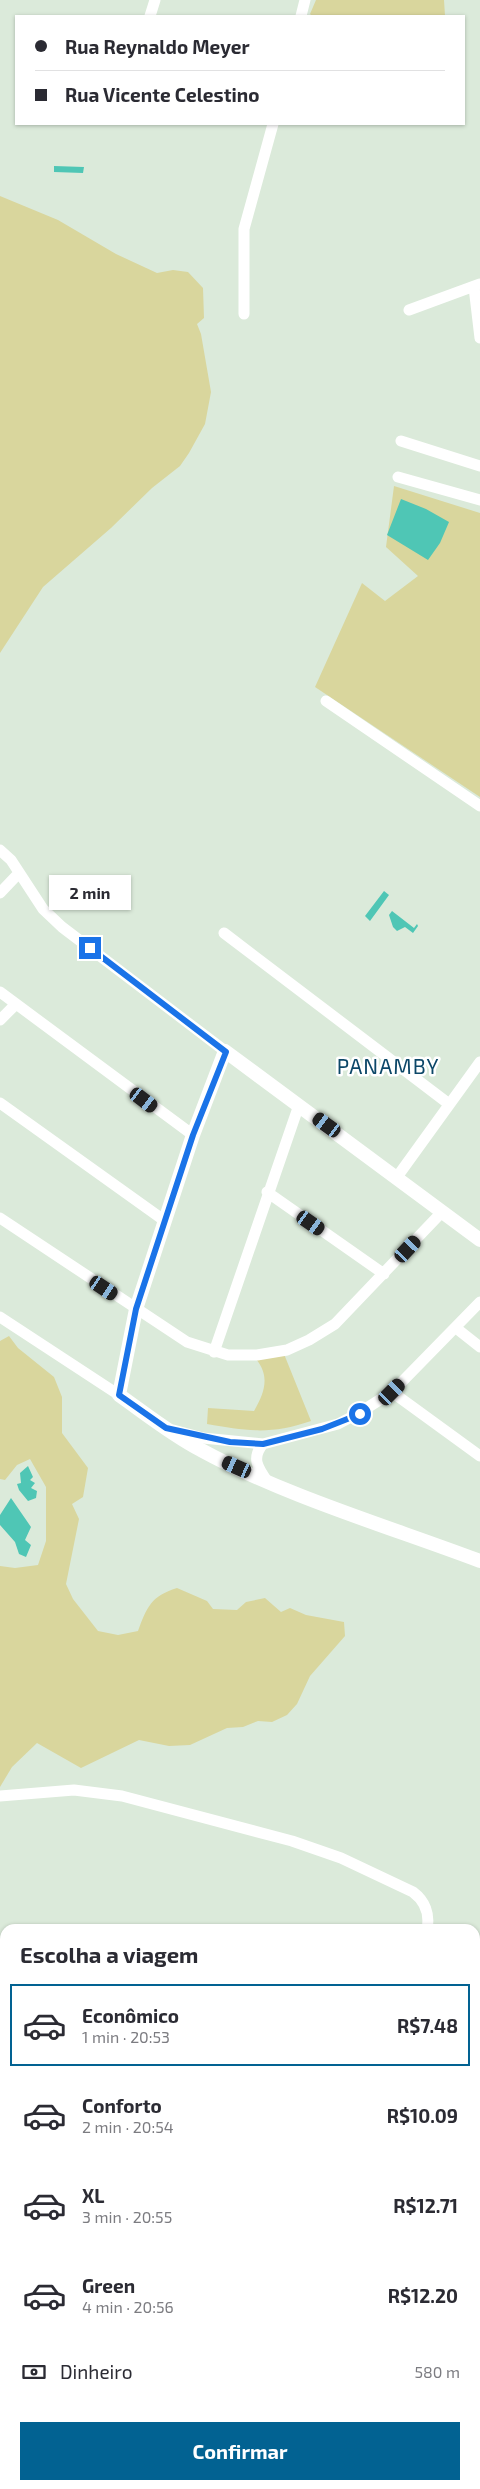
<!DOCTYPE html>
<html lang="pt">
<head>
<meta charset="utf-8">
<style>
  :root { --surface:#fff; --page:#f2f2f3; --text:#2b2b33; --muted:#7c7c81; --line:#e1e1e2; --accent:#026292 }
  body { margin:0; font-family:"Exo 2",sans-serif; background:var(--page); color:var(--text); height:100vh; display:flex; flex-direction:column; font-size:19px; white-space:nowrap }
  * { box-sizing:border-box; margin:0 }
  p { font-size:16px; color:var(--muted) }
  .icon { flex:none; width:28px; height:28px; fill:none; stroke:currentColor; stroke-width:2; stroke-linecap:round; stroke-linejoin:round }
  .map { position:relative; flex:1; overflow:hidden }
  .panel { position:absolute; left:0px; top:1924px; width:480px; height:566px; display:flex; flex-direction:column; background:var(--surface); border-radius:15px 15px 0 0; box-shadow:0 1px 4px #0004 }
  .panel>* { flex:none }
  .top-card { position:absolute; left:15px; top:15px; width:450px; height:110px; border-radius:0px; box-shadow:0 1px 4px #0004; display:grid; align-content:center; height:110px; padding:0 20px; background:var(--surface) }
  .end { position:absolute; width:22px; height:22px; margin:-11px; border:6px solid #1a73e8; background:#fff; box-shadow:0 0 0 2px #fff }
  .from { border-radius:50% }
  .bubble { position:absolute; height:35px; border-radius:0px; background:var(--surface); box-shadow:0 1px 4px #0004; font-size:16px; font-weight:700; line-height:35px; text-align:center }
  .car { position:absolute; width:15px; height:30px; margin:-15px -8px; border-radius:6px; box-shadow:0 0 4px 1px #0007; background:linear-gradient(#222 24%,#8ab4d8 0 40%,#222 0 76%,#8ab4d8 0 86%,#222 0) }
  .top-card b { display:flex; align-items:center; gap:18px; height:48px; font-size:19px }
  .top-card b+b { border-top:1px solid var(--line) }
  .top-card i { width:12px; height:12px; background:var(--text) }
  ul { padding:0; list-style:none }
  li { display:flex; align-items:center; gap:15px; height:82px; margin:0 10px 8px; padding:0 10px; border:2px solid transparent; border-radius:0px }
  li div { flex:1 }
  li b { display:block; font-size:19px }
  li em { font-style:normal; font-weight:700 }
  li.active { border-color:var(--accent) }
  li>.icon { width:45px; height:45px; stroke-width:1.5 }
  h2 { padding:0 20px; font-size:22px; line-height:60px }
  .pay { display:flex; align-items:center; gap:12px; height:55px; padding:0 20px; font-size:19px }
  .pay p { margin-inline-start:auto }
  .action { display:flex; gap:10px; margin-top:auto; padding:10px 20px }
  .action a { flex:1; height:58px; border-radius:0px; background:var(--accent); color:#fff; font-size:20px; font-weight:700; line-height:58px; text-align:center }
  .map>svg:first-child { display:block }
  .green { fill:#d9d69d }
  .water { fill:#4fc6b5 }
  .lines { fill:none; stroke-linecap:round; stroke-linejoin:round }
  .minor { stroke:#fff; stroke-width:11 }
  .tertiary { stroke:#fff; stroke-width:14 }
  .route { stroke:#1a73e8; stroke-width:6 }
  .labels { text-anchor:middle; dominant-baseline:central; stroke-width:5; stroke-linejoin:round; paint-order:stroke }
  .quarter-label { font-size:21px; letter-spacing:1px; fill:#0c4768; stroke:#fff }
</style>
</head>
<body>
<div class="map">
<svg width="480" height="2489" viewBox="0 0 480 2489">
  <rect width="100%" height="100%" fill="#dbeada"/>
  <path class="green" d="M316 0H444L445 16H312L310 14Z
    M0 196 58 220 116 254 157 273 173 270 188 272 203 288 204 318 197 324 201 334 211 392 205 424 189 453 180 466 152 488 111 528 43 587 0 653Z
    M394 486 480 513V797L315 687 362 583 385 601 418 576 386 547Z
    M9 1336 18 1348 54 1377 62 1397V1433L88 1468 83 1497 72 1504 79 1519 66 1584 73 1599 98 1631 118 1635 138 1631C147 1607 151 1596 177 1588L207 1601 213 1609 237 1610 246 1602 265 1598 281 1612 290 1608 306 1615 344 1622 345 1636 310 1676 297 1704 287 1715 272 1722 258 1721 243 1727 227 1728 190 1745 169 1746 139 1740 81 1768 37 1743 12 1767 0 1787V1566L15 1568 38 1565 46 1541V1487L30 1459 17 1465 5 1480 0 1479V1341Z
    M284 1354 311 1421C271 1435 247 1431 207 1424L208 1408 254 1411C265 1392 270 1376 256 1359Z
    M475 2333 480 2335V2489H330L332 2485H475Z"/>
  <path class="water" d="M54 166 84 167 83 173 54 172Z
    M401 499 426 509 449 522 440 543 428 560 387 535Z
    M384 891 389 895 370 921 365 916Z
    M392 911 414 928 417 924 418 926 413 933 405 927 397 931 393 927 389 915Z
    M28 1466 33 1477 30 1480 35 1483 31 1488 37 1491 36 1498 28 1501 19 1490 17 1484 21 1483 20 1473Z
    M11 1498 31 1527 25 1540 31 1545 26 1557 19 1554 15 1542 0 1525V1515Z"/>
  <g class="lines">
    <path class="minor" d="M150 16 155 0
      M301 16 305 0
      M474 287 480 338
      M409 310 480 284
      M244 314V229L273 124
      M401 441 480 466
      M398 477 480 500
      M326 701 480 806
      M0 850 11 860 43 909 62 927 225 1051
      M0 893 19 873
      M224 933 449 1104
      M0 992 193 1135
      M0 1020 16 1004
      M0 1103 165 1221
      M397 1177 480 1062
      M267 1192 384 1274
      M0 1218 187 1342 228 1355H257L287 1350 309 1340 335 1324 442 1212
      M0 1317 119 1395
      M456 1328 480 1347
      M214 1352 299 1105
      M392 1392 480 1456
      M173 1430 203 1438 263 1444 338 1424 359 1413 392 1392 480 1302
      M263 1444C251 1458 258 1468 267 1481
      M0 1796 74 1790 122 1796 292 1841 341 1858 413 1892C425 1901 430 1914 427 1929
      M475 2116 480 2118
      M475 2128 480 2129
      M475 2305 480 2311
      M3 2360 5 2355
      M119 2485 121 2489
      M309 2489 311 2485"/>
    <path class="tertiary" d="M480 1240 225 1051 193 1135 136 1309 119 1395C146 1414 172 1435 201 1450 285 1496 390 1527 480 1561"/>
  </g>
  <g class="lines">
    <path class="route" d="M90 948 226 1052 193 1135 136 1309 119 1395 166 1428 230 1442 263 1444 322 1429 360 1414"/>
  </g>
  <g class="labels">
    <g class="quarter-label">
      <text x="388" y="1065">PANAMBY</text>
    </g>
  </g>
</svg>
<i class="end from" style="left:360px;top:1414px"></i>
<i class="end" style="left:90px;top:948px"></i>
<div class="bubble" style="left:49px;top:875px;width:82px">2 min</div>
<i class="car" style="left:144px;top:1100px;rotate:127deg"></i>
<i class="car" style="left:327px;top:1125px;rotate:306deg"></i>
<i class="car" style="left:311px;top:1223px;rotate:125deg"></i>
<i class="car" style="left:408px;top:1249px;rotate:43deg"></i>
<i class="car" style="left:104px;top:1288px;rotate:124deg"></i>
<i class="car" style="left:392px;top:1392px;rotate:45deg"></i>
<i class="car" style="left:237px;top:1467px;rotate:294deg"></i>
<div class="top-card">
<b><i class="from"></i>Rua Reynaldo Meyer</b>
<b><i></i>Rua Vicente Celestino</b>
</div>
<section class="panel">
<h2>Escolha a viagem</h2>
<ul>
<li class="active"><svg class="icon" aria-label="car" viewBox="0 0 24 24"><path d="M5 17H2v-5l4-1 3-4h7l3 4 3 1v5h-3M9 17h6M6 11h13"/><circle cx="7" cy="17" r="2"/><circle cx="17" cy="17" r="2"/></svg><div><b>Econômico</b><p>1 min · 20:53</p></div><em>R$7.48</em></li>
<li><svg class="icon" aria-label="car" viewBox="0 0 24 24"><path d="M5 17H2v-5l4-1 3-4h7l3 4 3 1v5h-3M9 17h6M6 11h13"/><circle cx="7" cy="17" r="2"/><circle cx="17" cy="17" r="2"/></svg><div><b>Conforto</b><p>2 min · 20:54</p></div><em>R$10.09</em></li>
<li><svg class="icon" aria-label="car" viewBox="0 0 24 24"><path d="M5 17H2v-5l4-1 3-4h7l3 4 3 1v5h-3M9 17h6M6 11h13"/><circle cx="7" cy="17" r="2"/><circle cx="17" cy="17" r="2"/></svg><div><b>XL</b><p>3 min · 20:55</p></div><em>R$12.71</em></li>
<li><svg class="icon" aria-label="car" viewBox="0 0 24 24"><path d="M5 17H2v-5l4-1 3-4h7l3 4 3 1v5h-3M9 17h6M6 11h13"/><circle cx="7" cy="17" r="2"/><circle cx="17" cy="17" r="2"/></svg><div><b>Green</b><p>4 min · 20:56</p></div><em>R$12.20</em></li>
</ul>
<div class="pay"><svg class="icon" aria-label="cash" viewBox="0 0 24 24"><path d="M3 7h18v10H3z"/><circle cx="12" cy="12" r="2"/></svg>Dinheiro<p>580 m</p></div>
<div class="action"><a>Confirmar</a></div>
</section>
</div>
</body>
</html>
